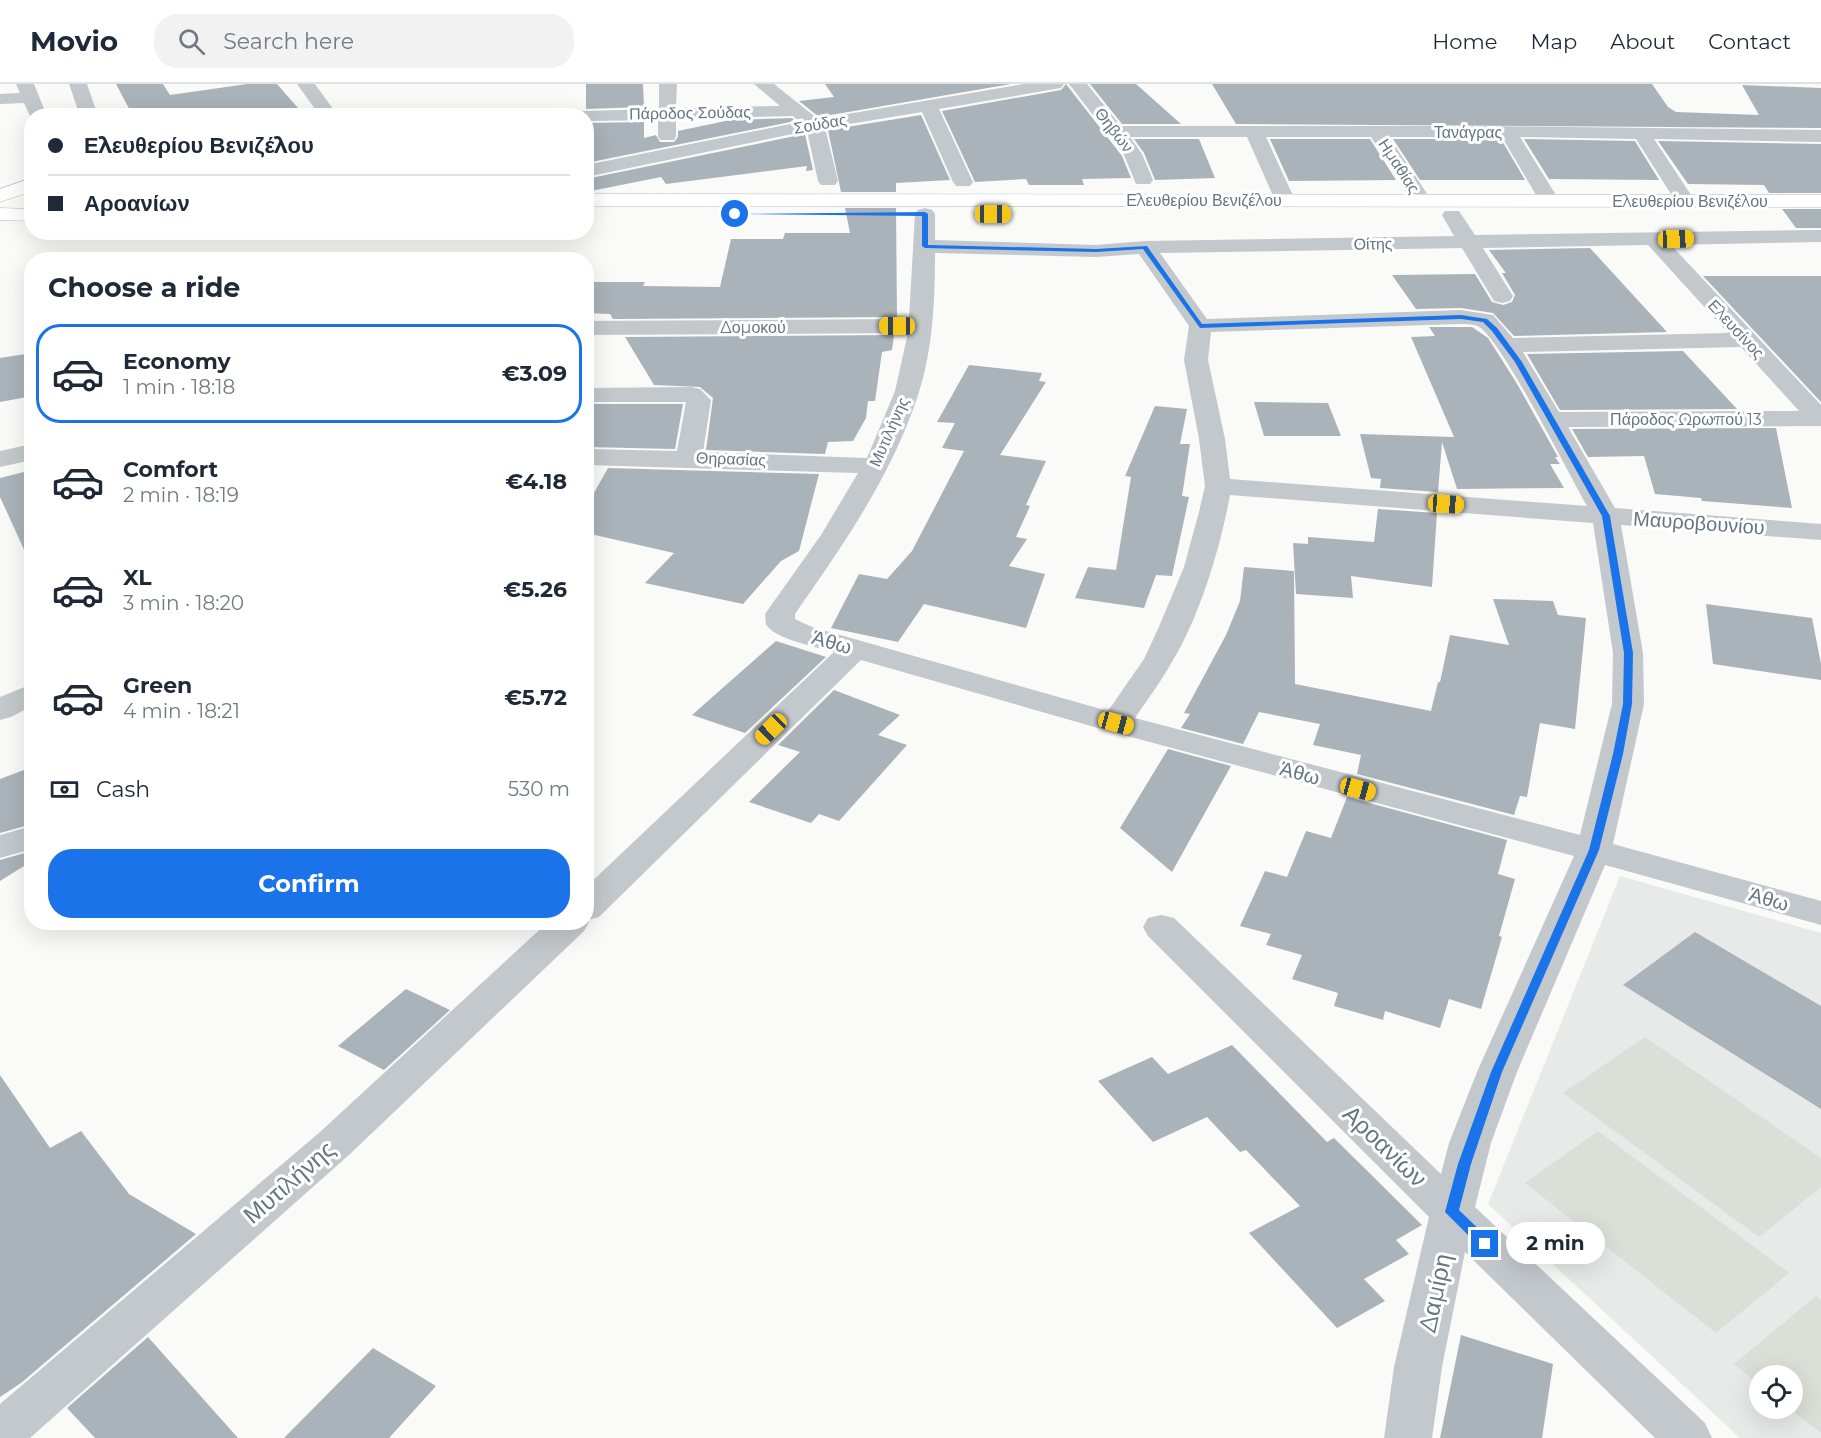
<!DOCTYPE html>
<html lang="en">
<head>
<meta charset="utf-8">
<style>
  :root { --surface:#fff; --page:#f2f2f3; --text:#1f2937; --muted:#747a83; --line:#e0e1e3; --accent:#1a73e8 }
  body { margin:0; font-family:Montserrat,sans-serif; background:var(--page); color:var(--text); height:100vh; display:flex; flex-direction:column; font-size:22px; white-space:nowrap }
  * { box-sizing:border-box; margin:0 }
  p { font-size:20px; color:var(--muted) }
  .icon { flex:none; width:33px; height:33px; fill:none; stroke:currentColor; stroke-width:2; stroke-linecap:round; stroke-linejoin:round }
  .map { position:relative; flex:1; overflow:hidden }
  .drawer { position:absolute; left:24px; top:168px; width:570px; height:678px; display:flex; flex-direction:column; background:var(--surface); border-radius:24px; box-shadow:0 6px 24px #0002 }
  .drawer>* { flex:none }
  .top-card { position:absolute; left:24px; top:24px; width:570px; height:132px; border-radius:24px; box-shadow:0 6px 24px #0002; display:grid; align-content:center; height:132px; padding:0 24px; background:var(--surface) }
  .controls { position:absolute; left:1749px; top:1281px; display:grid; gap:12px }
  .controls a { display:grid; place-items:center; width:54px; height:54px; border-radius:50%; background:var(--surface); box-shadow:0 6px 24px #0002; font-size:30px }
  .end { position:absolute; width:27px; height:27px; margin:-14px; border:8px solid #1a73e8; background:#fff; box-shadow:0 0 0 3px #fff }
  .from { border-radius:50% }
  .bubble { position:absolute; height:42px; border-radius:21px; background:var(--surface); box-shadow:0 6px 24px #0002; font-size:20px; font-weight:700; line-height:42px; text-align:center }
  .car { position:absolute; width:18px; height:36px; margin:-18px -9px; border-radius:8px; box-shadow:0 0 4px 2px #0007; background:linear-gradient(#f5c518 24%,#345 0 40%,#f5c518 0 76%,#345 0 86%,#f5c518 0) }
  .top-card b { display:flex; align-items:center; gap:21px; height:57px; font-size:22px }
  .top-card b+b { border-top:2px solid var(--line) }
  .top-card i { width:15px; height:15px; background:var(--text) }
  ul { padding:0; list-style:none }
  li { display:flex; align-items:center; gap:18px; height:99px; margin:0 12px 9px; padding:0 12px; border:3px solid transparent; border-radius:24px }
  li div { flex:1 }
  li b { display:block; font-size:22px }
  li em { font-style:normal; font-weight:700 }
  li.current { border-color:var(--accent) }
  li>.icon { width:54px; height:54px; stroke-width:1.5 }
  h2 { padding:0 24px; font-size:27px; line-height:72px }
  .pay { display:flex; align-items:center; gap:15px; height:66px; padding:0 24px; font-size:22px }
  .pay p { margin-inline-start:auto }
  .primary-button { display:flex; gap:12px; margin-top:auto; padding:12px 24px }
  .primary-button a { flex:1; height:69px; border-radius:24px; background:var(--accent); color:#fff; font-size:24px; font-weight:700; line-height:69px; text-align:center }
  header { display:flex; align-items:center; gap:36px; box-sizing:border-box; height:84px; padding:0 30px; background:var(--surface); border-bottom:2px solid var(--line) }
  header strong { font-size:28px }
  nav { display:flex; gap:33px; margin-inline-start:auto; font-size:21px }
  .search { width:420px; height:54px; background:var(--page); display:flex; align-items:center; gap:15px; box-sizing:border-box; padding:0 21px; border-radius:24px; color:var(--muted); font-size:22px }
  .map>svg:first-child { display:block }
  .built { fill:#e8e9e9; fill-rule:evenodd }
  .green { fill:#dadfd7 }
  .building { fill:#aab3b9 }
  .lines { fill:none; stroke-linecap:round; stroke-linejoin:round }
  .primary-casing { stroke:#b5babe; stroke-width:1 }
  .street { fill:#c3c8cc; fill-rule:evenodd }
  .primary { fill:#fff; fill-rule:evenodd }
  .route { fill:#1a73e8 }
  .labels { text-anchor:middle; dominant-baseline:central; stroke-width:6; stroke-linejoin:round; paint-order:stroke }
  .far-street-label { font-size:16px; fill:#657683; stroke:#fff }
  .street-label { font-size:20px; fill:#657683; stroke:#fff }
  .near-street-label { font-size:24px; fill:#657683; stroke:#fff }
</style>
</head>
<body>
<header>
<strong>Movio</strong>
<div class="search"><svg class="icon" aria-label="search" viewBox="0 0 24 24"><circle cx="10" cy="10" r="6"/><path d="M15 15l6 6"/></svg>Search here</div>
<nav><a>Home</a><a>Map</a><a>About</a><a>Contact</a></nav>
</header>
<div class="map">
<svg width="1821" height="1354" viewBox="0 0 1821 1354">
  <rect width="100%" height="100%" fill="#fafaf8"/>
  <path class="built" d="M1620 792 1821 849V1354H1740L1488 1120ZM1760 1292H1792V1324H1760Z"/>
  <path class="green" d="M1645 953 1821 1074V1103L1759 1153 1563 1009Z
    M1598 1047 1789 1189 1716 1249 1525 1099Z
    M1816 1212 1821 1216V1349L1790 1325 1792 1324V1292H1760L1759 1301 1734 1280Z"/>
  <path class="building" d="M116 0H163L170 11 247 0H277L305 32H133Z
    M586 0H643L644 23 586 25Z
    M825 0H1011L819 33 799 17 834 13Z
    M1066 0 1122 72 1131 94 1082 95 1084 101H1029L1026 95 975 98 942 27 1061 6Z
    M1090 0H1136L1181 40H1122Z
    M1212 0H1652L1668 23 1676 28 1759 31 1742 1 1821 4V44L1236 40Z
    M921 31 950 96 896 99V108H841L828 46Z
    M792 34 795 37 586 79V39L644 38V54L656 51 660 58H674L678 53V47L730 36Z
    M805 50 813 86 806 87 807 82 666 100 661 93 586 108V95Z
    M1134 55H1199L1215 94 1155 96 1144 69Z
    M1270 55H1370L1396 96 1289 97Z
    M1393 55H1501L1525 96H1420Z
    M1524 55 1635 57 1659 96 1549 95Z
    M1658 57 1821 60V109H1769L1764 101 1688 100Z
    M845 124H896L897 233 613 235 610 230 586 229V198H645L643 202 720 203 731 155H783L785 149H850Z
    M1782 125H1821V144H1796Z
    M1590 164 1667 248 1514 252 1493 229 1461 224 1416 225 1392 191 1475 190 1492 218 1503 221 1512 218 1515 211 1502 189H1506L1489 166Z
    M1703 192H1821V318Z
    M1429 243H1472L1488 254 1516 298 1558 373H1555L1560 380H1550L1564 404 1457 405 1442 358 1438 408 1380 404 1381 395 1371 394 1360 350 1454 353 1411 253 1435 252Z
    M894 251 892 266 882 268 875 317H868L866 334 853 357 828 358 825 370 706 366 713 314 700 303 654 301 625 253Z
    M1683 267 1737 325 1560 326 1527 270Z
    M32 269V312L0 318V274Z
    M969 281 1042 289 1039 297 1046 298 1000 371 1046 377 1026 421 1030 422 1016 453 1027 455 1009 482 1045 490 1026 544 924 520 898 558 831 544 859 490 887 495 912 467 964 367 942 364 955 339 937 338Z
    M1254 318 1328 319 1341 352H1264Z
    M586 320H683L675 365 586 363Z
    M1155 322 1187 325 1180 360H1190L1182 412 1189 413 1172 492 1156 491 1144 524 1075 514 1088 483 1116 486 1131 393 1125 392Z
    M1776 344 1792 424 1702 417 1701 414 1655 410 1644 372 1588 373 1572 345Z
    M608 384 819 390 799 467 781 477 743 520 645 499 674 469 586 449V423Z
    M32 386V483L0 413V394Z
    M1378 425 1437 429 1432 503 1351 492 1353 514 1296 510 1293 459 1308 460V453L1374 458Z
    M1244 483 1294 487 1295 600 1431 627 1438 598H1440L1450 551 1509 561 1493 515 1553 517 1558 531 1586 534 1575 645 1540 639 1527 713 1520 712 1514 731 1357 690 1361 671 1313 661 1320 640 1259 628 1243 660 1181 644 1190 630 1184 629 1226 551 1240 517Z
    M1706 520 1812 534 1821 580V596L1713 580Z
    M776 557 826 573 745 649 692 631Z
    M834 606 900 631 878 651 907 661 839 737 819 730 811 739 749 718 800 668 778 661Z
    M1168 665 1231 682 1172 788 1120 744Z
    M32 683V740L0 749V695Z
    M1347 713 1507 756 1498 790 1515 795 1499 852 1502 853 1481 925 1449 915 1440 944 1385 927 1383 936 1334 922 1338 909 1292 895 1302 871 1266 861 1271 850 1240 842 1265 787 1287 793 1306 747 1331 754Z
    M32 767V777L0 797V776Z
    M1695 848 1821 922V1025L1623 901Z
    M406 905 450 926 384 986 338 962Z
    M1232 961 1327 1058 1334 1054 1422 1141 1396 1156 1409 1170 1364 1195 1385 1217 1337 1244 1249 1149 1300 1122 1246 1066 1240 1068 1207 1033 1153 1058 1098 997 1152 973 1168 990Z
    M0 991 50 1064 81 1047 129 1110 196 1150 21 1299 0 1313Z
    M1461 1251 1553 1280 1542 1354H1440Z
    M148 1253 238 1354H95L67 1324Z
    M373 1264 436 1302 389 1354H284Z"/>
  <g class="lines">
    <defs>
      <path id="primary" d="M32 94V107L0 118V105Z
        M586 110 1821 111V123L586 122Z
        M0 124 32 125V137L0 136Z"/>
    </defs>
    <use href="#primary" class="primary-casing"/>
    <path class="street" d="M16 0H34L47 32H32V36L24 19 0 20V10L20 9Z
      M69 0H87L98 32H80Z
      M297 0H315L338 32H320Z
      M659 0H677L676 24 780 22 754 0H774L818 35 1024 0H1064L1061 4 1055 5 939 25 973 98 970 102H956L953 98 922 28 825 44 838 97 835 101H821L818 97 807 47 586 93V81L800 38 793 32 676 35V52L674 56H660L658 52V36L586 37V32H574L583 27 659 25Z
      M1069 0H1087L1121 42H1474L1821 46V58L1654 55 1695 117 1692 121H1678L1636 55 1520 53 1559 116 1556 120H1542L1539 116 1502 53H1389L1432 117 1429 121H1415L1371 53H1266L1295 116 1292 120H1278L1275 116 1247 53H1130L1142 70 1153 96 1150 100H1136L1124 71Z
      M925 124 932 126 935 130V156L1096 161 1145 157 1454 152 1442 131 1445 127H1459L1475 151 1821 146V158L1671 161 1821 321V342L1568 343 1615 424 1821 440V456L1621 441 1643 569 1644 620 1613 760 1821 817V841L1605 781 1517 988 1491 1059 1475 1123 1705 1339 1712 1354H1655L1465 1168 1442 1283 1432 1354H1384L1394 1283 1429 1133 1148 852 1143 843 1148 834 1161 831 1174 834 1441 1090 1449 1059 1477 988 1574 772 1105 646 861 576 599 833 588 836 589 838 584 847 350 1070 30 1354H0V1320L320 1048 548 838H586V803L834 568C820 564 771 554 766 540 765 537 766 533 765 530L821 451 858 389 586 381V365L677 367 686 318H586V304L691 303 700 305 711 316 703 368 867 374 895 307 908 249 586 251V237L909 235 915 130 918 126ZM1648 161 1728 249 1513 254 1493 231 1461 226 1207 235 1160 169 1462 164 1494 217 1502 219 1510 217 1513 212 1483 164ZM935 169 1096 173 1139 170 1189 242 1184 276 1199 355 1205 402 1199 428 1184 483 1158 545 1144 575 1108 627 812 543 795 535V530C843 461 893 390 919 308 933 264 935 215 935 169ZM1461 240C1466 240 1475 240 1479 243 1501 255 1570 392 1587 422L1230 395 1225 355 1208 276 1211 248ZM1741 263 1799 327 1559 328 1523 268ZM1230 411 1593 439 1613 569 1612 620 1580 751 1135 634C1148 615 1162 596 1173 576 1200 532 1221 461 1230 411Z
      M32 360V376L0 383V367Z
      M32 600V622L11 633 0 636V613Z
      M32 742V765L0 774V751Z"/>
    <use href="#primary" class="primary"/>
  </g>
  <path class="route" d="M925 128 928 130V161L1096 165 1147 162 1202 240 1461 231 1487 235 1497 244 1522 278 1610 432 1633 569 1632 620 1623 670 1599 766 1502 988 1471 1080 1459 1126 1490 1156 1492 1160 1490 1164H1481L1445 1128 1458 1080 1491 988 1589 766 1613 670 1623 620 1624 569 1602 432 1515 278 1492 247 1483 238 1461 235 1200 244 1143 165 1096 168 925 164 922 162V132L732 130Z"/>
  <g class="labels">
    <g class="far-street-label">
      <text transform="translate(690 29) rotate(-1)">Πάροδος Σούδας</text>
      <text transform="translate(820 40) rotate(-10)">Σούδας</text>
      <text transform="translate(1114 46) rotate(52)">Θηβών</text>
      <text x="1468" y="48">Τανάγρας</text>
      <text transform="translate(1399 82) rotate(57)">Ημαθίας</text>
      <text x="1204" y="116">Ελευθερίου Βενιζέλου</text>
      <text x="1690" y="117">Ελευθερίου Βενιζέλου</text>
      <text transform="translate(1373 160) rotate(-1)">Οίτης</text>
      <text x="753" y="243">Δομοκού</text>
      <text transform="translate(1736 245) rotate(47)">Ελευσίνος</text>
      <text x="1686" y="335">Πάροδος Ωρωπού 13</text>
      <text transform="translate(889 348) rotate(-66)">Μυτιλήνης</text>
      <text transform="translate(731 375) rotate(2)">Θηρασίας</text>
    </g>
    <g class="street-label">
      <text transform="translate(1699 439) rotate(4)">Μαυροβουνίου</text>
      <text transform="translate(832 558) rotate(16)">Άθω</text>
      <text transform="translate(1300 689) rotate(15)">Άθω</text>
      <text transform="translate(1769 815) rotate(16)">Άθω</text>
    </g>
    <g class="near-street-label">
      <text transform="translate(1385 1062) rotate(44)">Αροανίων</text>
      <text transform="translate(289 1098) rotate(-41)">Μυτιλήνης</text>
      <text transform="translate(1435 1209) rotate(-78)">Δαμίρη</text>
    </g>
  </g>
</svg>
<div class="controls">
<a><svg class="icon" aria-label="locate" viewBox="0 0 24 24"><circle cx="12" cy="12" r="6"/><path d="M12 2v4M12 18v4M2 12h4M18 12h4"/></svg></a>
</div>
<i class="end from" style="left:735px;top:130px"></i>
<i class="end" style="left:1485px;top:1160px"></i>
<div class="bubble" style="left:1506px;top:1138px;width:99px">2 min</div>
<i class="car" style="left:993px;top:130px;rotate:90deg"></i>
<i class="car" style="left:1676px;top:155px;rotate:88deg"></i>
<i class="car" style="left:897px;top:242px;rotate:270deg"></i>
<i class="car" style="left:1446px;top:420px;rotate:94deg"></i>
<i class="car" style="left:1116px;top:639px;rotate:105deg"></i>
<i class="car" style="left:771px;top:645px;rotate:226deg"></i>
<i class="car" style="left:1358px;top:705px;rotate:105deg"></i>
<div class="top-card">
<b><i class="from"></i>Ελευθερίου Βενιζέλου</b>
<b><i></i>Αροανίων</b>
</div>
<section class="drawer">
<h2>Choose a ride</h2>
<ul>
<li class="current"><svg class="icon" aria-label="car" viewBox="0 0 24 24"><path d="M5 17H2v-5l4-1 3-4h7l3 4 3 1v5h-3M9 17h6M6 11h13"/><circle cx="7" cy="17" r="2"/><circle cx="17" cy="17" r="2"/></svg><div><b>Economy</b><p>1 min · 18:18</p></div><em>€3.09</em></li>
<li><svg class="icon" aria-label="car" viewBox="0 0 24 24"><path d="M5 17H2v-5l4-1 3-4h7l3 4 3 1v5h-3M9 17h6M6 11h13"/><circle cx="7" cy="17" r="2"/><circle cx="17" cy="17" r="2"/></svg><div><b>Comfort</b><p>2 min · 18:19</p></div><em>€4.18</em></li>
<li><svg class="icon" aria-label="car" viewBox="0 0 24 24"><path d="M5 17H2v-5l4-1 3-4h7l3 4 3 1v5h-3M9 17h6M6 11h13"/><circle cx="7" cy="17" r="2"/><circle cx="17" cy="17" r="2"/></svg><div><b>XL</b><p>3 min · 18:20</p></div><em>€5.26</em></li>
<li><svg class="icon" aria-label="car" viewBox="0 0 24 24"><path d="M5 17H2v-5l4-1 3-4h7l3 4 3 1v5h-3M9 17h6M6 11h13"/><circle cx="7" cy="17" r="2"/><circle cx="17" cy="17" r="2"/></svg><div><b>Green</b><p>4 min · 18:21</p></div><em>€5.72</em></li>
</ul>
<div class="pay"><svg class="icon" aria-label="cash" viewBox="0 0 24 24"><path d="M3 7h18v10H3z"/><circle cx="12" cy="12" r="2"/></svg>Cash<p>530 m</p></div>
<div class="primary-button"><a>Confirm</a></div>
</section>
</div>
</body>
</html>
